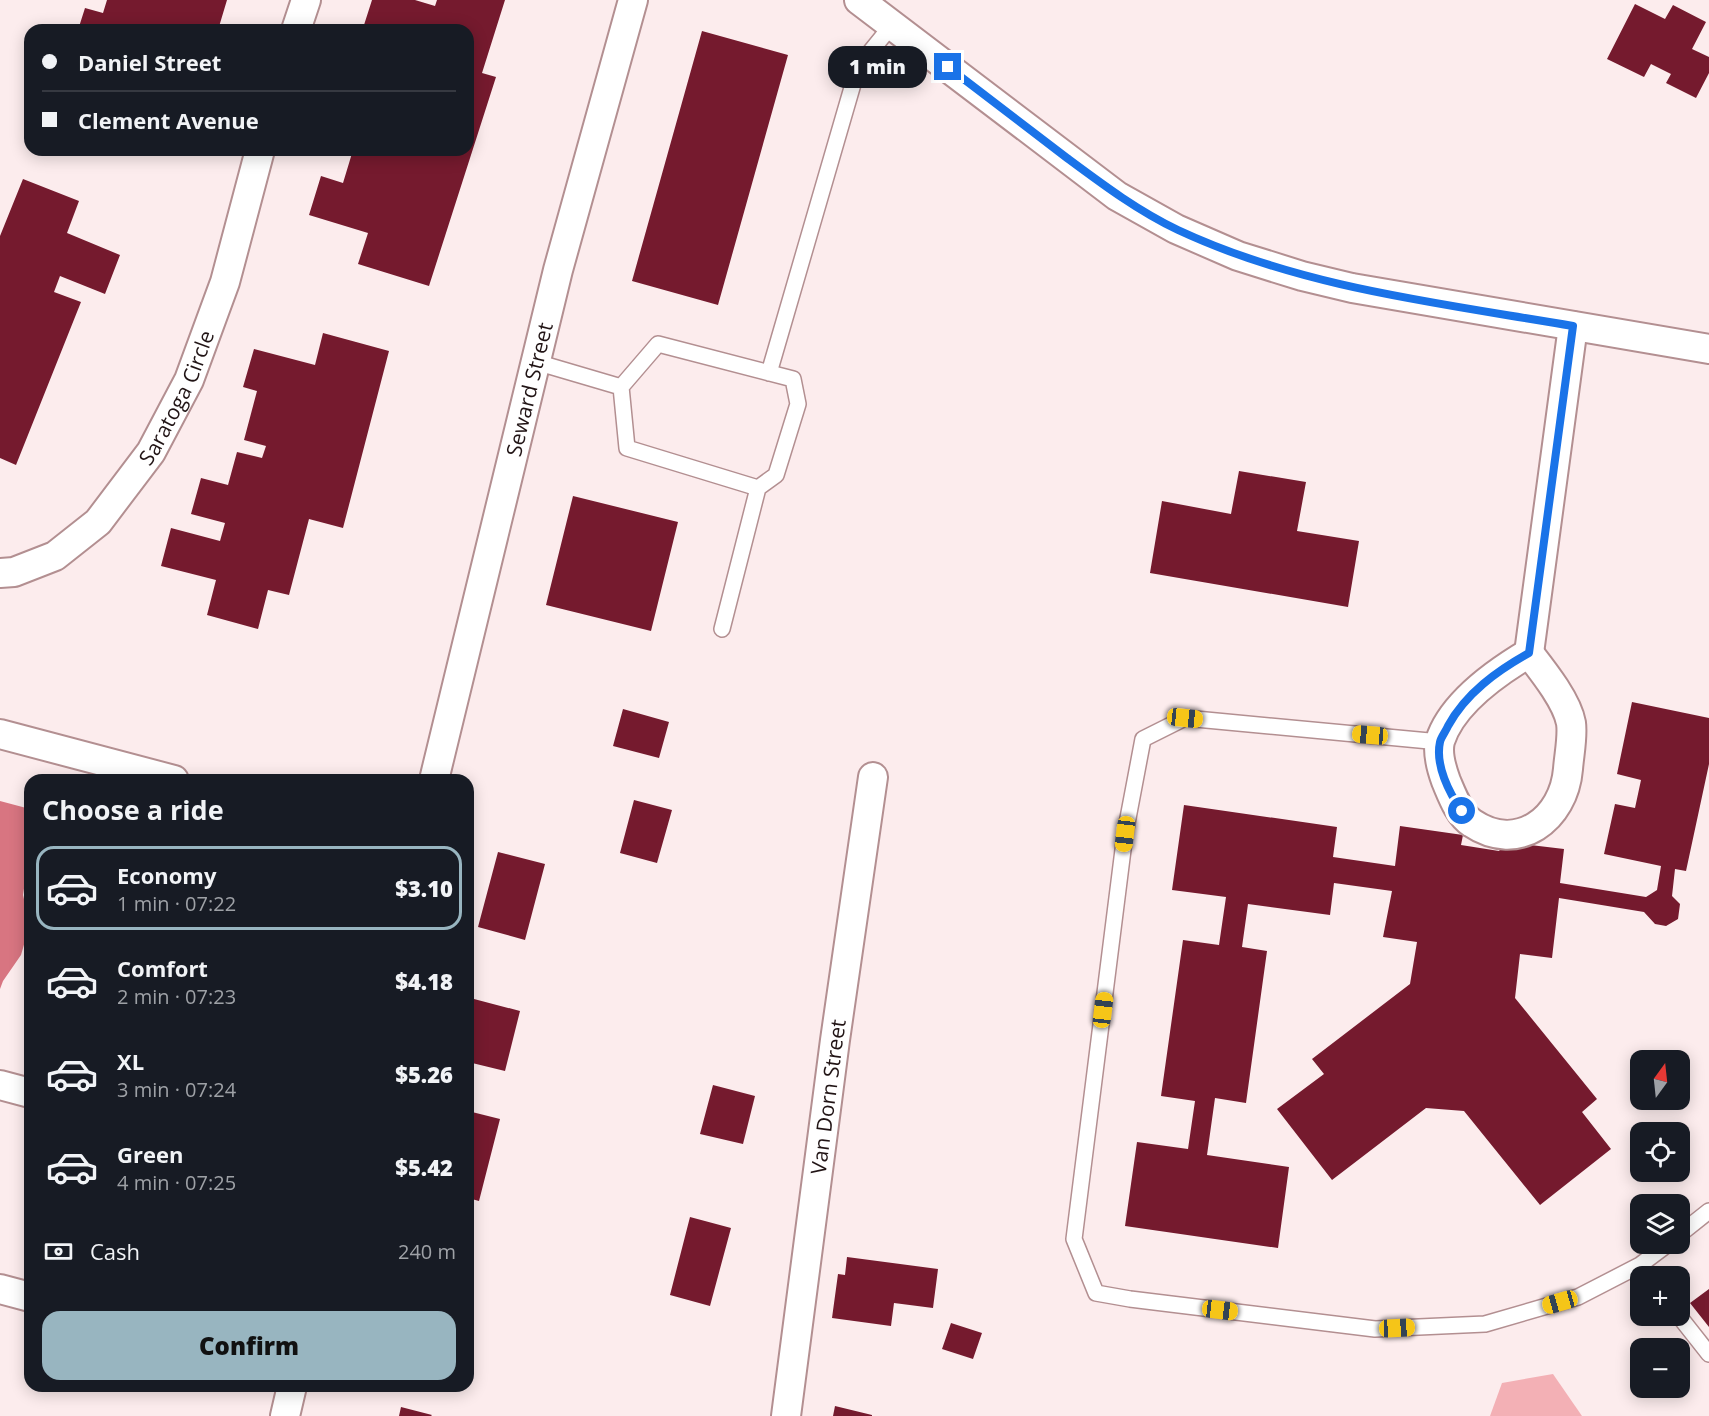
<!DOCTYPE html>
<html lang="en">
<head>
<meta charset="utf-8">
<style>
  :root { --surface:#171b24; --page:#20242c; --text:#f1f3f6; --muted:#9ea1a6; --line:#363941; --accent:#98b5c0 }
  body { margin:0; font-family:"Open Sans",sans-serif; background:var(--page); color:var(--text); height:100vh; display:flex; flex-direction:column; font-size:22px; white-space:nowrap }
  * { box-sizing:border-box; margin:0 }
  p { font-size:20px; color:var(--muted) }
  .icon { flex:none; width:33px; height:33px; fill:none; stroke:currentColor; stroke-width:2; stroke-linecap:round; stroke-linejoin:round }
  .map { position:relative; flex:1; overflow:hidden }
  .sheet { position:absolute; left:24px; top:774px; width:450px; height:618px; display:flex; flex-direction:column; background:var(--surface); border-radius:18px; box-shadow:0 3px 15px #0003 }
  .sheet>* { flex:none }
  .guide { position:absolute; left:24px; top:24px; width:450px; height:132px; border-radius:18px; box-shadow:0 3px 15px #0003; display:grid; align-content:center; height:132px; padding:0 18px; background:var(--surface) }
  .needle { width:39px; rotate:15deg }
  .fabs { position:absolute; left:1630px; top:1050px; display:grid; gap:12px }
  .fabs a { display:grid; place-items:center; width:60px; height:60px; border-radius:12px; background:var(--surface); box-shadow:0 3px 15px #0003; font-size:30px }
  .end { position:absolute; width:27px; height:27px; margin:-14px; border:8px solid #1a73e8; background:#fff; box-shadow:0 0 0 3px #fff }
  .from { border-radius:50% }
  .bubble { position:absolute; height:42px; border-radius:18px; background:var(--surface); box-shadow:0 3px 15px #0003; font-size:20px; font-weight:800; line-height:42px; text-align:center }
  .car { position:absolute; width:18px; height:36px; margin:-18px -9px; border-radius:8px; box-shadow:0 0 4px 2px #0007; background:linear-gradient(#f5c518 24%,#345 0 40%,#f5c518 0 76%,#345 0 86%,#f5c518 0) }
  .guide b { display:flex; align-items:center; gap:21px; height:57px; font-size:22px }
  .guide b+b { border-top:2px solid var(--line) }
  .guide i { width:15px; height:15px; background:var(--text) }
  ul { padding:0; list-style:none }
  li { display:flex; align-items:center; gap:18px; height:84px; margin:0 12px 9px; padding:0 6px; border:3px solid transparent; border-radius:18px }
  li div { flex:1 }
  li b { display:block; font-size:22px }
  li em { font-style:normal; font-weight:800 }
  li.on { border-color:var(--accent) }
  li>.icon { width:54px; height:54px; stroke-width:1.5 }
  h2 { padding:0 18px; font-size:27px; line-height:72px }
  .pay { display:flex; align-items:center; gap:15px; height:66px; padding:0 18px; font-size:22px }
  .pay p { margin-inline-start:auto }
  .button { display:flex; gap:12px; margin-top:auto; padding:12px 18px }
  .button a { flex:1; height:69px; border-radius:18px; background:var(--accent); color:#111; font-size:24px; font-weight:800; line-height:69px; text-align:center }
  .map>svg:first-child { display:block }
  .green { fill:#f3b0b5 }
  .water { fill:#d87581 }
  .building { fill:#751a2e }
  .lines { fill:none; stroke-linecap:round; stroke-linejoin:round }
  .lane-casing { stroke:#b38f91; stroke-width:18 }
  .street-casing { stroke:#b38f91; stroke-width:32 }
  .lane { stroke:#fff; stroke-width:15 }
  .street { stroke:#fff; stroke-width:28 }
  .route { stroke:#1a73e8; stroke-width:8 }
  .labels { text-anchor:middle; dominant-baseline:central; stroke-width:6; stroke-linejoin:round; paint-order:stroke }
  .street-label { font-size:21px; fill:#211415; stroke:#fff }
</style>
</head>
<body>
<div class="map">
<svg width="1709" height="1416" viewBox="0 0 1709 1416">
  <rect width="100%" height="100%" fill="#fceced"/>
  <path class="green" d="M1553 1374 1582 1416H1490L1502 1383Z"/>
  <path class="water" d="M0 801 30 809V865L27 869 23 895 30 924 21 955 3 981 0 989Z"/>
  <path class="building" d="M107 0H227L218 30H78L85 8 103 13Z
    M372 0H415L435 6 437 0H505L482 73 496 77 429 286 358 264 368 233 309 215 321 176 343 183 353 150H468V30H380L364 25Z
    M1635 4 1665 19 1673 5 1706 22 1692 49 1709 57V73L1696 98 1666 83 1671 74 1651 64 1644 77 1607 59Z
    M702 31 788 55 718 305 632 281Z
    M23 179 79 201 67 233 120 255 105 294 60 276 54 292 81 302 16 465 0 458V236Z
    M323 333 389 351 343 528 309 519 289 595 268 590 258 629 207 615 216 580 161 566 171 528 220 541 225 523 191 514 201 478 228 485 237 452 262 458 266 446 244 440 257 391 243 387 254 349 315 365Z
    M1239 471 1306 482 1297 531 1359 541 1348 607 1150 573 1162 501 1231 514Z
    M573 496 678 522 651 631 546 605Z
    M1632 702 1709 718V764L1686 871 1675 869 1672 896 1680 904 1678 919 1666 926 1655 924 1644 912 1559 898 1552 958 1520 954 1515 998 1597 1099 1582 1112 1611 1149 1540 1205 1464 1111 1426 1108 1332 1180 1277 1109 1324 1074 1312 1059 1410 984 1417 942 1383 937 1392 891 1334 883 1330 915 1248 904 1242 947 1267 951 1246 1103 1215 1098 1207 1155 1289 1167 1278 1248 1125 1226 1137 1142 1188 1149 1195 1101 1161 1096 1183 940 1219 945 1226 897 1172 890 1184 805 1337 827 1333 857 1395 866 1400 826 1463 835 1461 845 1499 851 1506 842 1564 849 1560 883 1646 897 1657 890 1661 866 1604 854 1615 804 1635 808 1641 780 1617 774Z
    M623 709 669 722 659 758 613 746Z
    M634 800 672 810 657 863 620 853Z
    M498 852 545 864 525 940 478 927Z
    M474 999 520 1011 505 1071 468 1062V1024Z
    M713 1085 755 1096 743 1144 700 1134Z
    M468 1111 500 1119 479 1201 468 1198Z
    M690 1217 731 1228 710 1306 670 1295Z
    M847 1257 938 1269 933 1308 894 1303 891 1326 832 1318 838 1274 845 1275Z
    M1709 1289V1327L1690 1303Z
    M951 1323 982 1333 973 1359 942 1349Z
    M835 1406 872 1415V1416H833Z
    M401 1407 432 1415 431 1416H399Z"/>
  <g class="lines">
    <defs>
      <path id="lane" d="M536 362 621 387
        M769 373 858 67 892 25
        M722 629 758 488 776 475 798 404 793 379 658 344 621 387 627 448 758 488
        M1440 742 1185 718 1143 739 1125 834 1074 1239 1096 1293 1130 1299 1375 1329 1485 1324 1578 1297 1640 1265 1668 1244
        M1680 1234 1709 1211
        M1679 1316 1709 1354"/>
      <g id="street">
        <path d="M859 0 1117 196 1176 229 1238 256 1302 276 1352 288 1709 349"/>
        <path d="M296 30 306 0"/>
        <path id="s1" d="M0 573 14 572 55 556 98 522 151 452 189 380 225 282 260 150"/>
        <path d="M1529 653C1543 671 1567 701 1571 723 1573 737 1569 755 1568 769 1564 819 1518 854 1472 823 1459 815 1452 795 1446 781 1442 770 1437 753 1440 741 1452 703 1497 672 1529 653Z"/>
        <path d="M1529 653 1573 326"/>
        <path d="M0 734 174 780"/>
        <path id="s2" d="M434 780 558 270 633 0"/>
        <path d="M0 1085 30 1093"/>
        <path d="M0 1289 30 1297"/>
        <path d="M285 1416 292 1386"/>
        <path id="s3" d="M786 1416 835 1040 873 777"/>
      </g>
    </defs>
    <use href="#lane" class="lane-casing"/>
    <use href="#street" class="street-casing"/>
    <use href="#lane" class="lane"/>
    <use href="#street" class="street"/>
  </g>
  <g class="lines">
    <path class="route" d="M948 67C988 98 1028 128 1067 158 1102 184 1138 211 1178 230 1302 288 1439 303 1573 326L1529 653C1497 671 1466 693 1448 726 1446 731 1441 737 1440 742 1435 765 1449 793 1462 811"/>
  </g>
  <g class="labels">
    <g class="street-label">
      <text stroke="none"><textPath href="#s2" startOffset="402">Seward Street</textPath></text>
      <text stroke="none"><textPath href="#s1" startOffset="261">Saratoga Circle</textPath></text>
      <text stroke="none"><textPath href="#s3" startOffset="322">Van Dorn Street</textPath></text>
    </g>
  </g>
</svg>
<div class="fabs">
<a><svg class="needle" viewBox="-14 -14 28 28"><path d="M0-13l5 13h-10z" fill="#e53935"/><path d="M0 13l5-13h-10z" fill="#9ea1a6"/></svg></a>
<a><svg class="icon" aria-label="locate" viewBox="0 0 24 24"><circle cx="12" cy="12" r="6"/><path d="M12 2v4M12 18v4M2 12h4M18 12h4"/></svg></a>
<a><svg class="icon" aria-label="layers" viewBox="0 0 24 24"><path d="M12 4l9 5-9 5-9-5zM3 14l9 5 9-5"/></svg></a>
<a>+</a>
<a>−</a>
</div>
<i class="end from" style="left:1462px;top:811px"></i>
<i class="end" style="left:948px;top:67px"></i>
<div class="bubble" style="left:828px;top:46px;width:99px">1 min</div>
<i class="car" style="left:1185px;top:718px;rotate:96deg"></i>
<i class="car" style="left:1370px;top:735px;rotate:275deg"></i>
<i class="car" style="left:1125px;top:834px;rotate:187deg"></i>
<i class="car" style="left:1103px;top:1010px;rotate:7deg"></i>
<i class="car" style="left:1560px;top:1302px;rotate:254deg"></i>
<i class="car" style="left:1220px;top:1310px;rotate:97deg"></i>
<i class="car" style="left:1397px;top:1328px;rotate:87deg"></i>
<div class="guide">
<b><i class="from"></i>Daniel Street</b>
<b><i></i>Clement Avenue</b>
</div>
<section class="sheet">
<h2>Choose a ride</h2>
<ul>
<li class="on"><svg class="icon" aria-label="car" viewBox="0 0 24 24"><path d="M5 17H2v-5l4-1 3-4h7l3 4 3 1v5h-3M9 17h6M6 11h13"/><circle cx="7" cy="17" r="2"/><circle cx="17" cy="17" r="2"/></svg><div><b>Economy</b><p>1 min · 07:22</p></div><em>$3.10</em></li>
<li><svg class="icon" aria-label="car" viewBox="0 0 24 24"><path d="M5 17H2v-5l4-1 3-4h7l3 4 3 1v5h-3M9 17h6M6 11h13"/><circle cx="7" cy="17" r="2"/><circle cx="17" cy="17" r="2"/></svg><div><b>Comfort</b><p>2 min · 07:23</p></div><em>$4.18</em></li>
<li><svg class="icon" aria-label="car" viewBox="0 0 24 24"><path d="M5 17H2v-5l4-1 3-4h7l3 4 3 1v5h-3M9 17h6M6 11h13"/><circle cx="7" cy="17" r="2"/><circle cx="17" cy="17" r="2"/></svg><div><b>XL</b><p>3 min · 07:24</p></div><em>$5.26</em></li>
<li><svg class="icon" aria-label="car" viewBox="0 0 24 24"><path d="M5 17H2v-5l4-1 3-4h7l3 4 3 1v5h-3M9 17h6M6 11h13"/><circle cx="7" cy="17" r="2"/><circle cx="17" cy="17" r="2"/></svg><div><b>Green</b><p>4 min · 07:25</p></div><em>$5.42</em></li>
</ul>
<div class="pay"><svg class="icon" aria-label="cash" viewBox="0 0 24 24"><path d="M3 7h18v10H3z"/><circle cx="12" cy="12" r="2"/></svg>Cash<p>240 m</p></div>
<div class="button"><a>Confirm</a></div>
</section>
</div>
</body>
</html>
